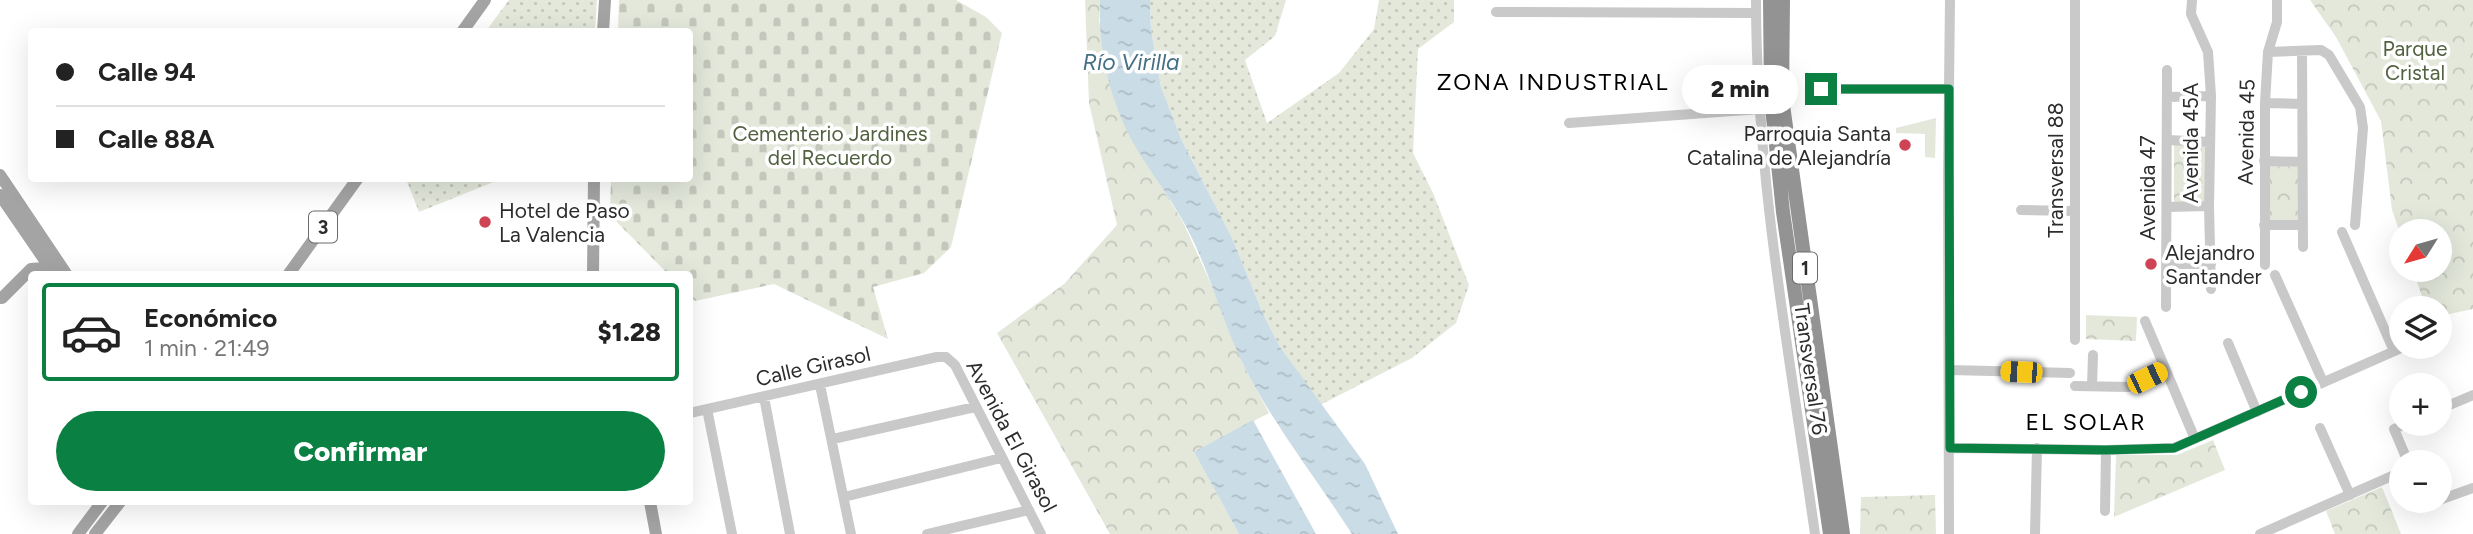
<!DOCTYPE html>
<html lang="es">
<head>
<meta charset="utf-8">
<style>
  :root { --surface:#fff; --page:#f2f2f2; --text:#222; --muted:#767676; --line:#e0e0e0; --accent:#0b8043 }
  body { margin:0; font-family:Figtree,sans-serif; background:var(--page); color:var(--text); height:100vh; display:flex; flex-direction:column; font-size:26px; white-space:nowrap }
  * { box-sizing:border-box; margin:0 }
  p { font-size:23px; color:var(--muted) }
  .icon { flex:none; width:38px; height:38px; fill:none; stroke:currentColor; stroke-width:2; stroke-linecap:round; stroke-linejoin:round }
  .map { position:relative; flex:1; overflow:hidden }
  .panel { position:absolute; left:28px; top:271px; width:665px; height:234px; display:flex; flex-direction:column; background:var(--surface); border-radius:7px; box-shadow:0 7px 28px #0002 }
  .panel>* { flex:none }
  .banner { position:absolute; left:28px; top:28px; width:665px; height:154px; border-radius:7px; box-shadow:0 7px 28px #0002; display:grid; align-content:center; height:154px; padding:0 28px; background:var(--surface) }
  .needle { width:46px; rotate:233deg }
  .controls { position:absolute; left:2389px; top:219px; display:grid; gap:14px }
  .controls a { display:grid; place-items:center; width:63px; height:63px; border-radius:50%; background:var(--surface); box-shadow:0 7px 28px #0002; font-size:35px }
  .end { position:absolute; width:32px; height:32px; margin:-16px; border:9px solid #0b8043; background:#fff; box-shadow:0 0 0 4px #fff }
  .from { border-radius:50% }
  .bubble { position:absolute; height:49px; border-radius:24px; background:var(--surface); box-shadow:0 7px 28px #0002; font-size:23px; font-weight:800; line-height:49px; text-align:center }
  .car { position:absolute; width:21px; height:42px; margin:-21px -10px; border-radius:9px; box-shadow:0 0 5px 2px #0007; background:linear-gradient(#f5c518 24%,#345 0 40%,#f5c518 0 76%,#345 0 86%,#f5c518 0) }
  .banner b { display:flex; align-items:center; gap:24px; height:66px; font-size:26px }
  .banner b+b { border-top:2px solid var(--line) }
  .banner i { width:18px; height:18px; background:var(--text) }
  ul { padding:12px 0 0; list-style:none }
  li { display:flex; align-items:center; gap:21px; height:98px; margin:0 14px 10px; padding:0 14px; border:4px solid transparent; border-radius:7px }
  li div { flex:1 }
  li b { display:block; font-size:26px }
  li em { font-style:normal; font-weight:800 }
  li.selected { border-color:var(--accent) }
  li>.icon { width:63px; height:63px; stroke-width:1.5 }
  .cta { display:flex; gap:14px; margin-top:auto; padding:14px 28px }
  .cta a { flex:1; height:80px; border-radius:42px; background:var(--accent); color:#fff; font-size:28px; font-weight:800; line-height:80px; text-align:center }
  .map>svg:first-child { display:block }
  .grass { fill:url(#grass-dots) }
  .forest { fill:url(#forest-crowns) }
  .cemetery { fill:url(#cemetery-stones) }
  .garden { fill:#e3e8db }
  .water { fill:url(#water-ripples) }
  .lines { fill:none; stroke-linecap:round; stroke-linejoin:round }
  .minor { stroke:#c9c9c9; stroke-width:10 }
  .major { stroke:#a4a4a4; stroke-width:12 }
  .highway { stroke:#939393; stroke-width:14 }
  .route { stroke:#0b8043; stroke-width:9 }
  .poi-dot { fill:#ce4455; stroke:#fff; stroke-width:2.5 }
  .labels { text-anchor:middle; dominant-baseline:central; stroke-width:7; stroke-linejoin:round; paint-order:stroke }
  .shield { fill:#fff; stroke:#6b6b6b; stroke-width:2 }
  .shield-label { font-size:19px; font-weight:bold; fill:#2c2c2c }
  .park-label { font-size:21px; fill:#526240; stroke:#fff }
  .street-label { font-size:21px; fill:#2c2c2c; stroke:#fff }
  .poi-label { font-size:21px; fill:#2c2c2c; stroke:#fff; text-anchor:start }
  .water-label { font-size:23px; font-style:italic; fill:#456f83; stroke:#fff }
  .neighbourhood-label { font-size:23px; letter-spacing:2px; fill:#000; stroke:#fff }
</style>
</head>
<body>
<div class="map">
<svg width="2473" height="534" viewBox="0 0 2473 534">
  <defs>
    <pattern id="grass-dots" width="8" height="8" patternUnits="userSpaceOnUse" patternTransform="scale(1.75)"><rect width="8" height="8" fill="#e3e8db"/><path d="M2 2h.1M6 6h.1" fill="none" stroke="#c3c7bc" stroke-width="1.8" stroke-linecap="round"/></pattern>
    <pattern id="forest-crowns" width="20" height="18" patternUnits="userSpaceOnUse" patternTransform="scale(1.75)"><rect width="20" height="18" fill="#e3e8db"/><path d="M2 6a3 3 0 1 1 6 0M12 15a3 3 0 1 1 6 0" fill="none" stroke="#c3c7bc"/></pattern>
    <pattern id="cemetery-stones" width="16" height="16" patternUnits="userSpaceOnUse" patternTransform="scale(1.75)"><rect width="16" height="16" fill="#e3e8db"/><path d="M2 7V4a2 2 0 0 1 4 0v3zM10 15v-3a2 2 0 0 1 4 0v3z" fill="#c3c7bc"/></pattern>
    <pattern id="water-ripples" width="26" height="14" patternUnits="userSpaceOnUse" patternTransform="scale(1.75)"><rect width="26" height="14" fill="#cadce6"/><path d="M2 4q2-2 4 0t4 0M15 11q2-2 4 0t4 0" fill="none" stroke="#aebdc5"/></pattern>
  </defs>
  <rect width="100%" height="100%" fill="#fff"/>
  <path class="grass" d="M509 0H597L595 31H486Z
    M1150 0H1286L1275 36 1245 60 1267 123 1339 73 1374 29 1379 0H1454V22L1418 49 1413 153 1433 193 1469 285 1456 323 1412 358 1320 405 1280 347 1264 316 1232 238 1182 141 1161 87 1151 30Z
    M406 179H501L419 212Z"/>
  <path class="forest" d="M1085 0H1100L1099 21 1145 160 1183 222 1224 313 1243 364 1269 413 1194 452 1239 534H1110L997 333 1064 284 1117 225 1089 103Z
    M2310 0H2473V309L2440 316V308H2426L2413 270H2440V231H2401V236L2392 210 2381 121 2336 37Z
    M2174 145H2206V203H2174Z
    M2270 166 2298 167 2299 223 2270 222Z
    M2086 315 2137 317 2136 341 2086 339Z
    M2213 440 2225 470 2114 517 2116 455H2177Z
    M2382 487 2401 534H2335L2326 511Z
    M1935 495 1936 534H1860L1861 497Z"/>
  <path class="cemetery" d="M619 0H956L986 17 1002 33 951 247 924 273 873 287 888 339 774 284 695 301 690 296V275H669L610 215 611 179 690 178V32L618 31Z"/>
  <path class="garden" d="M1936 118 1935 158 1925 157V134L1896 133V128Z"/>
  <path class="water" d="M1100 0H1150L1151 30 1161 87 1182 141 1232 238 1264 316 1280 347 1365 464 1398 534H1352C1316 478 1275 427 1245 368 1221 320 1209 267 1183 221 1164 187 1137 156 1122 120 1106 82 1098 40 1100 0Z
    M1253 420 1316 534H1239L1194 452Z"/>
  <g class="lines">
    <path class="minor" d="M1756 0C1756 179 1790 357 1815 534
      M2075 0V340
      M2192 0 2191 14 2208 52 2211 96 2209 206 2211 289
      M1496 12 1756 13
      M2302 51 2303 247
      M2268 52 2321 50 2329 55 2360 107 2363 128 2355 225
      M1821 89H1949
      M2167 97 2211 96
      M2265 103 2302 104
      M1569 123 1760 109
      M2167 140 2210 142
      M2264 161 2302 162
      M2167 207 2209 206
      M2021 210 2075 211
      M2264 225H2302
      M2342 232 2394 351
      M2167 264H2211
      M2265 265V103L2268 52 2277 22V0
      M2275 275 2323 382
      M2166 307 2167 70
      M2145 321 2195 439
      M2228 343 2257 412
      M1949 370 2070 373
      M820 385 851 534
      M2075 386 2128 387 2165 369
      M2092 386 2093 355
      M764 397 790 534
      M707 409 732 534
      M2440 409 2473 395
      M690 413 937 357H946L955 365 1041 534
      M2406 424 2394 429 2408 462
      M2320 428 2350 495
      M833 439 975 407
      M1950 448 2106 450 2174 448 2406 346
      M844 497 1001 458
      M2426 500 2428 504 2473 488
      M2105 511 2106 450
      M927 534 1029 510
      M1949 534 1948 175 1950 0
      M2035 534 2037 448
      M2260 534 2401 472"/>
    <path class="major" d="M462 32 485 0
      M603 32 605 0
      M0 175 67 275
      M0 195 55 275
      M288 275 358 178
      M593 275 594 178
      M2 298 31 269 44 268 51 275
      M650 502 656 534
      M78 534 102 502
      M95 534 120 502"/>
    <path class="highway" d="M1770 0 1771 98 1783 212 1830 534
      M1783 0 1782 98 1843 534"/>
  </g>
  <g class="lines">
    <path class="route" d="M1821 89H1949L1950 448 2106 450 2174 448 2301 392"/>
  </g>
  <g class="poi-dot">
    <circle cx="1905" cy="145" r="7"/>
    <circle cx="485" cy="222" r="7"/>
    <circle cx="2151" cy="264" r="7"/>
  </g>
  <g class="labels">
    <g class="shield">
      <rect x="309" y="211.5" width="28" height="31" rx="5"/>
      <rect x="1793" y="252.5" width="24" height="31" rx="5"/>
    </g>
    <g class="shield-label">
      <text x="323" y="227">3</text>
      <text x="1805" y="268">1</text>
    </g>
    <g class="park-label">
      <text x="2415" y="48">Parque<tspan x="2415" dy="24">Cristal</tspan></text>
      <text x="830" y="133">Cementerio Jardines<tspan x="830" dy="24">del Recuerdo</tspan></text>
    </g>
    <g class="street-label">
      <text transform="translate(2246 132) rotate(-89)">Avenida 45</text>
      <text transform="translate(2190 143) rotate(-90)">Avenida 45A</text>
      <text transform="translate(2055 170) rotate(-90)">Transversal 88</text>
      <text transform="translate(2147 188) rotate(-90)">Avenida 47</text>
      <text transform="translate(813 366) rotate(-13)">Calle Girasol</text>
      <text transform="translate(1811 369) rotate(82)">Transversal 76</text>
      <text transform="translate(1012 436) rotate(62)">Avenida El Girasol</text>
    </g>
    <g class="poi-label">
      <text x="1891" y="133" text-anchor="end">Parroquia Santa<tspan x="1891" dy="24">Catalina de Alejandría</tspan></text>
      <text x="499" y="210">Hotel de Paso<tspan x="499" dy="24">La Valencia</tspan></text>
      <text x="2165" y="252">Alejandro<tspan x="2165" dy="24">Santander</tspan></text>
    </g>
    <g class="water-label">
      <text x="1131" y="62">Río Virilla</text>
    </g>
    <g class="neighbourhood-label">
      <text x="1553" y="82">ZONA INDUSTRIAL</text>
      <text x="2086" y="422">EL SOLAR</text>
    </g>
  </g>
</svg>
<div class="controls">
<a><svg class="needle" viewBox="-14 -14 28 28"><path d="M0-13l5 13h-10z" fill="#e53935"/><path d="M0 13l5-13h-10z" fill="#767676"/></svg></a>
<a><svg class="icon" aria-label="layers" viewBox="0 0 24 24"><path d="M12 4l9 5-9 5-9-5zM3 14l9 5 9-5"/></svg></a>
<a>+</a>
<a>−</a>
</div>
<i class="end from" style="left:2301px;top:392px"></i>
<i class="end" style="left:1821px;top:89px"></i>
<div class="bubble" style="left:1682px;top:65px;width:116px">2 min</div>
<i class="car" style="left:2021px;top:372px;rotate:272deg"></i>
<i class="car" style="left:2147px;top:378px;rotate:64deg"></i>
<div class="banner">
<b><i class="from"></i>Calle 94</b>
<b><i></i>Calle 88A</b>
</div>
<section class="panel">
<ul>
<li class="selected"><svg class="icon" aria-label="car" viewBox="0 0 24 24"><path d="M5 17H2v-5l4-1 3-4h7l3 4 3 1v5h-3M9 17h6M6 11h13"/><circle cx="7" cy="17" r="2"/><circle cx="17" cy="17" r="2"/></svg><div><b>Económico</b><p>1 min · 21:49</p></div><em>$1.28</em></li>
</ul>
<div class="cta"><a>Confirmar</a></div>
</section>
</div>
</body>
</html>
